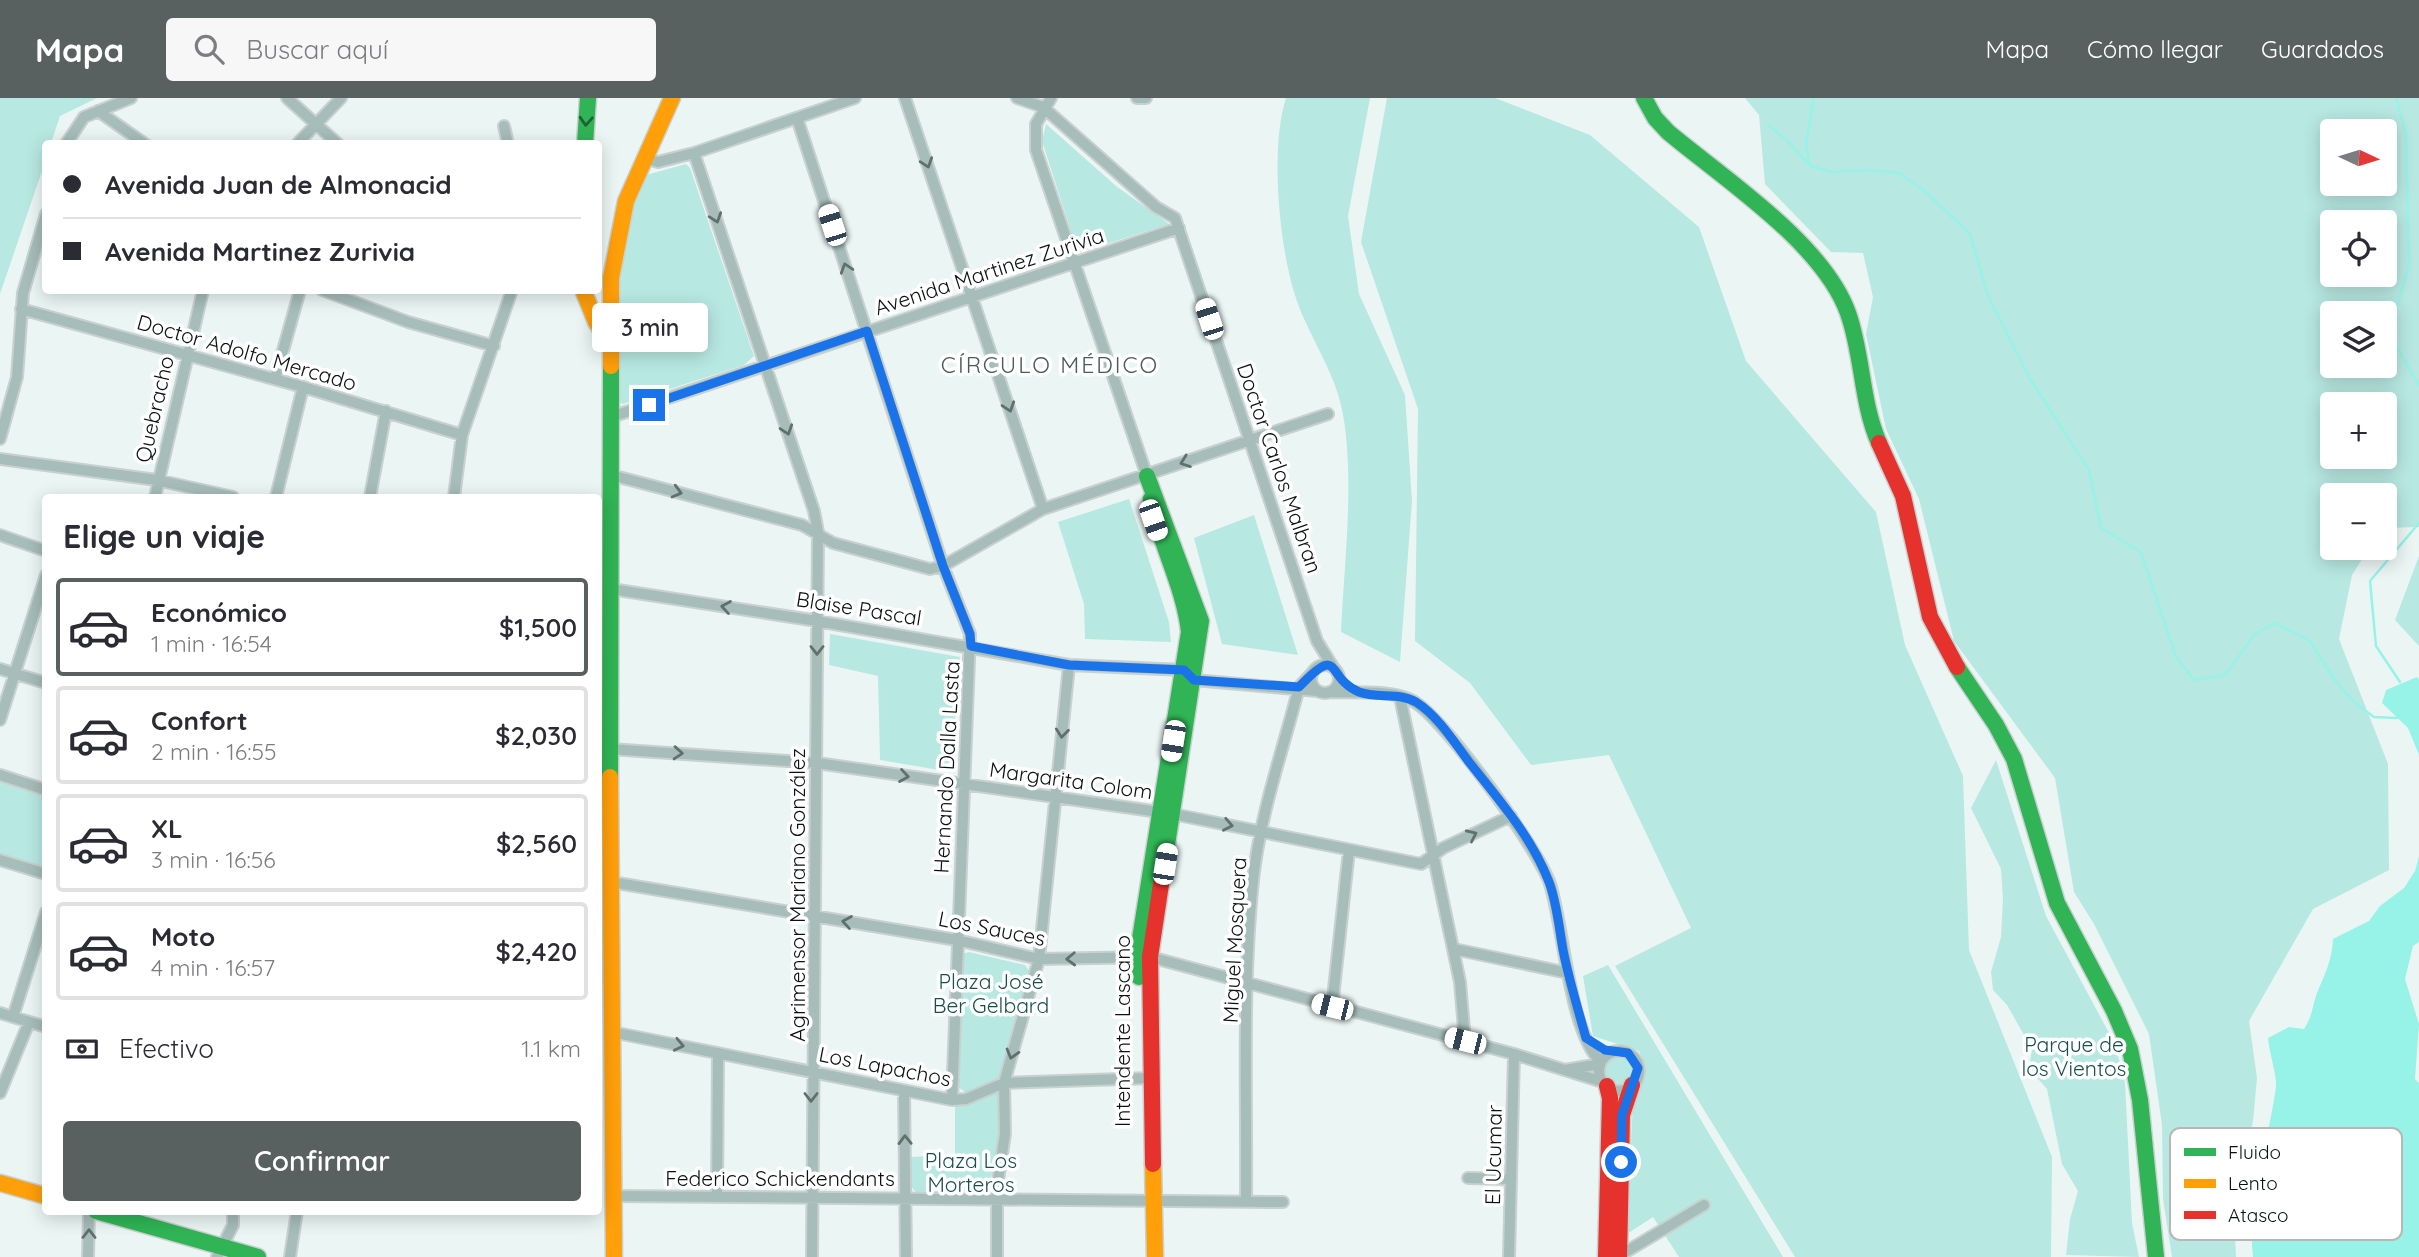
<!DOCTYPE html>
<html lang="es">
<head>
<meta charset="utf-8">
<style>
  :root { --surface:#fff; --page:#f7f7f7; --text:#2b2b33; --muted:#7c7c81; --line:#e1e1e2; --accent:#596160 }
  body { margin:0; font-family:Quicksand,sans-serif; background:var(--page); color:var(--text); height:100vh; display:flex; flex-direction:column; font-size:26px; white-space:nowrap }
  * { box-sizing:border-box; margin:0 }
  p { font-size:23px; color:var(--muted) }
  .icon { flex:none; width:38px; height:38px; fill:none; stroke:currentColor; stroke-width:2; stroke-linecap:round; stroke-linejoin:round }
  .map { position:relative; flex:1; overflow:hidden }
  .panel { position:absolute; left:42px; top:396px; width:560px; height:721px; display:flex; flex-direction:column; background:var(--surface); border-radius:7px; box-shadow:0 4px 18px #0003 }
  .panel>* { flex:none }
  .banner { position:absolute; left:42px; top:42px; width:560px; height:154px; border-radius:7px; box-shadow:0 4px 18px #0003; display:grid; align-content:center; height:154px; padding:0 21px; background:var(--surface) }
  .needle { width:46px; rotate:94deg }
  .tools { position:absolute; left:2320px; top:21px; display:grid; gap:14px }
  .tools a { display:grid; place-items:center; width:77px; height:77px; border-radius:7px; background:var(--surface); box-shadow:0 4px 18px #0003; font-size:35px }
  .end { position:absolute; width:32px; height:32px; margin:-16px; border:9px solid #1a73e8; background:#fff; box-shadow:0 0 0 4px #fff }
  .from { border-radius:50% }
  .bubble { position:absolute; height:49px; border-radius:7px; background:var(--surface); box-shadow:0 4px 18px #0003; font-size:23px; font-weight:600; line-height:49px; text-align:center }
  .car { position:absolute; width:21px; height:42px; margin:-21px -10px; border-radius:9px; box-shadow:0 0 5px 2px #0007; background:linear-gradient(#fff 24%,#345 0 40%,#fff 0 76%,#345 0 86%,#fff 0) }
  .banner b { display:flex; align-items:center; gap:24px; height:66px; font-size:26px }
  .banner b+b { border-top:2px solid var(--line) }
  .banner i { width:18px; height:18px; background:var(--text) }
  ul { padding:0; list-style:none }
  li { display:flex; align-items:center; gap:21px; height:98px; margin:0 14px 10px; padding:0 7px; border:4px solid var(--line); border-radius:7px }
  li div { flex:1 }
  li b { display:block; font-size:26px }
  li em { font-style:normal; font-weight:600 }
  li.on { border-color:var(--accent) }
  li>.icon { width:63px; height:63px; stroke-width:1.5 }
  h2 { padding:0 21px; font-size:32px; line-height:84px }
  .pay { display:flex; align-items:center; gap:18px; height:77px; padding:0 21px; font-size:26px }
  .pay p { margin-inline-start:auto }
  .button { display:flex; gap:14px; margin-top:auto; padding:14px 21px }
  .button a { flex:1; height:80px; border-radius:7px; background:var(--accent); color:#fff; font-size:28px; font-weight:600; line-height:80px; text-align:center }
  header { display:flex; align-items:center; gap:42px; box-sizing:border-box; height:98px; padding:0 35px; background:var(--accent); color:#fff }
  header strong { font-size:33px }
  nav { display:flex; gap:38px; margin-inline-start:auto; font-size:24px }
  .search { width:490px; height:63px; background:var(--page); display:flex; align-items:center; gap:18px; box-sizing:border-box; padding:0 24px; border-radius:7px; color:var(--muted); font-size:26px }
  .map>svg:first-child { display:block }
  .green { fill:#b8e8e2; fill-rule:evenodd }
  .water { fill:#97f2e7 }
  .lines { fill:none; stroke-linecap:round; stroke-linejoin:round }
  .stream { stroke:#97f2e7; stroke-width:2.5 }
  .street-casing { stroke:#c8d1cf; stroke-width:14 }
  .fast-casing { stroke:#c8d1cf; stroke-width:19 }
  .slow-casing { stroke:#c8d1cf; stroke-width:19 }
  .jam-casing { stroke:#c8d1cf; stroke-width:19 }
  .street { stroke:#a6bdb9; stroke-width:10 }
  .fast { stroke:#30b455; stroke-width:16 }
  .slow { stroke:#ff9f0a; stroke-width:16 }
  .jam { stroke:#e5322d; stroke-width:16 }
  .oneway { stroke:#1d6232 }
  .oneway2 { stroke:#60706d }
  .route { stroke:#1a73e8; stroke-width:9 }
  .labels { text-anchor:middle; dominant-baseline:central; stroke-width:7; stroke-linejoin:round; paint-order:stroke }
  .street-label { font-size:21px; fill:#0a1110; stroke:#fff }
  .park-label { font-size:21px; fill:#184f49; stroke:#fff }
  .neighbourhood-label { font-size:23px; letter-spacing:2px; fill:#4a5c59; stroke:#fff }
  .key { fill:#fff; stroke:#b6b8b7; stroke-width:2 }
  .key-label { font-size:19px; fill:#0a1110 }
</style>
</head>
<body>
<header>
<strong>Mapa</strong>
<div class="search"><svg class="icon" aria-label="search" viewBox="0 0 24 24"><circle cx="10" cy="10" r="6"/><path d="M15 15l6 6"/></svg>Buscar aquí</div>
<nav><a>Mapa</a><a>Cómo llegar</a><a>Guardados</a></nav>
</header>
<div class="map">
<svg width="2419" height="1159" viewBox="0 0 2419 1159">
  <rect width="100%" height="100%" fill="#ebf6f4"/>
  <path class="green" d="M0 0H97L60 18 51 45 46 46 45 64 0 196Z
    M1286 0H1370L1348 118 1359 196 1405 297 1412 403 1400 564 1341 534C1344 466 1356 373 1341 307 1332 268 1305 232 1294 194 1279 145 1270 49 1286 0Z
    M1387 0H1495L1590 37 1699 129 1746 263 1876 414 1905 547 1963 678 1969 852 2052 1059 2051 1159H1795L1615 868 1691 830 1609 657 1531 667 1470 585 1415 543 1418 311 1361 144Z
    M1745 0H2419V429L2385 430V397H2333V450H2369L2352 477 2339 541 2388 666 2389 772 2313 811 2249 923 2257 980 2253 1023 2234 1112 2236 1159H2172L2163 1101 2162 1027 2149 936 2094 826 2074 794 2055 680 1954 543 1919 401 1886 331 1866 236 1873 199 1863 155 1831 154 1765 86 1759 17ZM2333 33H2385V86H2333ZM2333 124H2385V177H2333ZM2333 215H2385V268H2333ZM2333 306H2385V359H2333Z
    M1046 26 1116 88 1169 126 1078 155 1042 43Z
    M686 66 690 70 754 258 744 267 623 306 619 304C619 229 610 146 646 77Z
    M1129 401 1169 524 1171 544 1085 541 1084 506 1058 424Z
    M1254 417 1298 557 1222 546 1194 440Z
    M2419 458V548L2395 522Z
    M830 536 960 559 951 674 880 662 878 578 829 567Z
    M1996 662 2046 818 2115 946 2125 985 2132 1125 2139 1159 2066 1157 2070 1121 2078 1093 2062 1066 2047 991 2029 971 2032 951 2007 907 1993 892 1991 874 2001 839 2003 801 2001 771 1971 710Z
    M0 683 45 697V771L0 757Z
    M969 854 1025 867 1030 874 999 981 965 994 958 989 962 856Z
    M1608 867 1783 1159H1679L1653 1119 1627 1136 1633 1002C1645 984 1649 973 1639 953L1593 938 1583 878Z
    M1605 972a14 14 0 1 1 28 0a14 14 0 1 1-28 0Z
    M996 994 999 998 998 1053 987 1094 916 1095 910 1086 911 1059 955 1057V1008Z"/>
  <path class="water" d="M2417 579 2419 581V657L2408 630 2382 605 2386 592Z
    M2419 758V844L2413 848 2405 881 2419 926 2415 981 2419 985V1159H2253C2246 1102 2269 1044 2276 988 2277 978 2269 954 2268 940L2289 929 2304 931C2313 917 2312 909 2317 895 2325 876 2332 862 2333 841L2369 823 2380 808 2404 790 2415 773Z"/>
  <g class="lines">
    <path class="stream" d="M1814 0 1806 46 1809 67 1830 74 1869 72 1899 75 1926 94 1970 136 1988 198 2030 281 2089 372 2101 430 2141 454 2176 559 2194 582 2225 577 2255 536 2275 525 2309 542 2335 582 2355 605 2374 619 2397 620
      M2396 0 2406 36 2409 167 2389 236 2419 287
      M1768 27 1788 43 1808 66
      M2400 584 2376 548 2370 483 2419 425"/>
    <defs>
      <path id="street" d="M287 0 338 46
        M905 0 1043 411
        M1017 0 1043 9 1156 109 1175 120 1317 543 1333 569
        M1051 0 1036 26V52L1147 378
        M1137 0H1146
        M98 13 145 46
        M797 20 943 468 970 536 952 1002
        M504 28 508 46
        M66 46 84 19 131 0
        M297 46 341 0
        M694 55 814 413 818 434 812 1159
        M643 60 658 64 694 55 855 0
        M322 192 408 224 494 248
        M21 211 303 289 462 337
        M275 281 300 192
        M611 319 1179 130
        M0 341 17 279 23 195 46 116
        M0 361 157 382 233 399
        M611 377 802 427 833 445 930 471 943 468 1043 411 1328 316
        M155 399 203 192
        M276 399 303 289
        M370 399 386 313
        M454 399 462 337 512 192
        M0 437 46 453
        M611 491 817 523 1069 567 1184 572 1194 582 1317 593
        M1311 581a14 14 0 1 1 28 0a14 14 0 1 1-28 0Z
        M0 571 46 585
        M1329 594C1354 595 1386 592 1409 601 1439 612 1539 752 1550 786 1564 830 1569 934 1601 964
        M1400 599 1460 884 1465 943
        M0 622 46 477
        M610 651 817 665 1173 716 1421 766 1443 750 1511 718
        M0 677 46 692
        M0 762 46 776
        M611 784 957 842 1039 861 1150 859 1514 956 1603 984
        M1454 851 1568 875
        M1332 909 1349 752
        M0 915 46 929
        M13 919 46 814
        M612 934 952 1002 966 1001 1004 985 1152 980
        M1599 973a20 20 0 1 1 40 0a20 20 0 1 1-40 0Z
        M1565 972 1600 966
        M904 993 906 1159
        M0 995 29 924
        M1468 1080 1511 1081
        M613 1098 1283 1104
        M717 1099 718 956
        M1246 1103C1247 996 1242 888 1253 782 1260 716 1283 652 1299 589L1313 574
        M1619 1158 1704 1107
        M88 1159 89 1113
        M217 1159 233 1127V1113
        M290 1159 297 1113
        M997 1159V1089L1005 1036 1004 985 1039 861 1069 567
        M1509 1159 1514 956"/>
      <path id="fast" d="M1644 0 1655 20 1668 34C1724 81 1823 145 1848 215 1863 257 1861 304 1879 345
        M585 46 588 0
        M1147 378 1201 523 1163 773
        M1957 569 1996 627 2014 661 2057 805 2114 913 2130 951 2140 1002 2156 1159
        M610 679 611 268
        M1139 879 1140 841 1189 534C1184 488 1160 447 1151 401
        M96 1113 258 1159"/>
      <path id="slow" d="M583 192 596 224 611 247
        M611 268V180L626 103 672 0
        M610 679 614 1159
        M1153 1066 1155 1159
        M0 1085 46 1098"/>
      <path id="jam" d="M1879 345 1903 398 1930 519 1957 569
        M1153 1066 1150 859 1163 773
        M1606 1159 1610 1000 1607 988
        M1619 1159 1622 1017 1632 987"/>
    </defs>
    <use href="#street" class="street-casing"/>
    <use href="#fast" class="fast-casing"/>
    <use href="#slow" class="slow-casing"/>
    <use href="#jam" class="jam-casing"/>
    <use href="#street" class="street"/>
    <use href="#fast" class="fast"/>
    <use href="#slow" class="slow"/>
    <use href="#jam" class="jam"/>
  </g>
  <defs><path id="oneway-chevron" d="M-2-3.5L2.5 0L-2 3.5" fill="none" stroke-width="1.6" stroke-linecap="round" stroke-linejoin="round" transform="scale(1.75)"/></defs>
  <use class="oneway" href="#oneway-chevron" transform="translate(586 23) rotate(93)"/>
  <g class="oneway2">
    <use href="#oneway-chevron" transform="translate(927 65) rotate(71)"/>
    <use href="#oneway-chevron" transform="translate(716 120) rotate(71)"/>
    <use href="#oneway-chevron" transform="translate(846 170) rotate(-108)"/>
    <use href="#oneway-chevron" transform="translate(1009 309) rotate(72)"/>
    <use href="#oneway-chevron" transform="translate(787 332) rotate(72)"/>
    <use href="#oneway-chevron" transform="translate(1185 364) rotate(160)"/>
    <use href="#oneway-chevron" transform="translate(677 394) rotate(15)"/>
    <use href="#oneway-chevron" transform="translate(726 509) rotate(-171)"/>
    <use href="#oneway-chevron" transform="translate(817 552) rotate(90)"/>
    <use href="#oneway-chevron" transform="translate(1062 635) rotate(96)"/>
    <use href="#oneway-chevron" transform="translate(678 655) rotate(4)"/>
    <use href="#oneway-chevron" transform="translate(904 678) rotate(9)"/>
    <use href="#oneway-chevron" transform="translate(1228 727) rotate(11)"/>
    <use href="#oneway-chevron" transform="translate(1472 737) rotate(-25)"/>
    <use href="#oneway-chevron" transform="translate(847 824) rotate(-171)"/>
    <use href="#oneway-chevron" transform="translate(1071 861) rotate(178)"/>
    <use href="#oneway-chevron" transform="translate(679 947) rotate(12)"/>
    <use href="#oneway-chevron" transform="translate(1012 956) rotate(106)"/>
    <use href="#oneway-chevron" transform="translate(811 999) rotate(90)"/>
    <use href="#oneway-chevron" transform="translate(905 1042) rotate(-91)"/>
    <use href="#oneway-chevron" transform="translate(89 1136) rotate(-90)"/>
  </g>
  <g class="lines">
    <path class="route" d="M649 307 867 233 943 468 970 536 971 548 1069 567 1184 572 1194 582 1299 589C1342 544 1325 580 1359 594 1377 601 1399 594 1416 604 1438 618 1454 644 1469 664 1499 702 1532 739 1549 784 1557 805 1559 830 1563 852 1569 882 1578 911 1586 940L1605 952 1628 955 1638 970 1622 1017 1621 1064"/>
  </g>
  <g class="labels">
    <g class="street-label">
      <text transform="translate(989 173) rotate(-18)">Avenida Martinez Zurivia</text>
      <text transform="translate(247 254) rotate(16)">Doctor Adolfo Mercado</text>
      <text transform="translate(154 311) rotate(-77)">Quebracho</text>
      <text transform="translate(1280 370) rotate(71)">Doctor Carlos Malbran</text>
      <text transform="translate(859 510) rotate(9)">Blaise Pascal</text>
      <text transform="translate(946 669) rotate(-87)">Hernando Dalla Lasta</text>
      <text transform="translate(1071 682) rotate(8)">Margarita Colom</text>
      <text transform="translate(797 797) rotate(-90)">Agrimensor Mariano González</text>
      <text transform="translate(992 830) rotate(11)">Los Sauces</text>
      <text transform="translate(1234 842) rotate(-87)">Miguel Mosquera</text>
      <text transform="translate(1122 933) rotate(-90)">Intendente Lascano</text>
      <text transform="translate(885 968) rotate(11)">Los Lapachos</text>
      <text transform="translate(1493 1057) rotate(-89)">El Ucumar</text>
      <text x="780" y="1080">Federico Schickendants</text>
    </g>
    <g class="park-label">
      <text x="991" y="883">Plaza José<tspan x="991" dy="24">Ber Gelbard</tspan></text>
      <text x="2074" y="946">Parque de<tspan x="2074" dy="24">los Vientos</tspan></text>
      <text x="971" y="1062">Plaza Los<tspan x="971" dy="24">Morteros</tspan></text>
    </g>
    <g class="neighbourhood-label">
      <text x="1050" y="266">CÍRCULO MÉDICO</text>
    </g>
  </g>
  <rect x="2170" y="1030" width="232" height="112" rx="10" class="key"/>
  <rect x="2184" y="1050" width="32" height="8" fill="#30b455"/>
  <rect x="2184" y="1081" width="32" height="9" fill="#ff9f0a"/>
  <rect x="2184" y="1113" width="32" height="8" fill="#e5322d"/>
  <g class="key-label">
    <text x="2228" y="1061">Fluido</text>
    <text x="2228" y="1092">Lento</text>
    <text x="2228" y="1124">Atasco</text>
  </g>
</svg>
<div class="tools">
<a><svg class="needle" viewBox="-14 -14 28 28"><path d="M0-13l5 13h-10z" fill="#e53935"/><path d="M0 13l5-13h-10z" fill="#7c7c81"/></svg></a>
<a><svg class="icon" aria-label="locate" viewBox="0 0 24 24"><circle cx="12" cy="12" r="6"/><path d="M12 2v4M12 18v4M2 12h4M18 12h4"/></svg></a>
<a><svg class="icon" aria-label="layers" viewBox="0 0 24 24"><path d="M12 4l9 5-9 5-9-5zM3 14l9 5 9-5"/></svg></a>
<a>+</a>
<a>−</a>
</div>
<i class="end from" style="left:1621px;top:1064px"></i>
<i class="end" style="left:649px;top:307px"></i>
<div class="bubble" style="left:592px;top:205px;width:116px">3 min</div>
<i class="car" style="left:832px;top:127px;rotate:342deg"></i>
<i class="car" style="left:1209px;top:221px;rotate:342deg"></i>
<i class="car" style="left:1153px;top:422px;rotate:161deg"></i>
<i class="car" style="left:1173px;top:643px;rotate:189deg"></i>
<i class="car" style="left:1165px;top:766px;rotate:9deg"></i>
<i class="car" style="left:1332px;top:909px;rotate:284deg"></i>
<i class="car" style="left:1465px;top:943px;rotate:284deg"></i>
<div class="banner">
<b><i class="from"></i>Avenida Juan de Almonacid</b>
<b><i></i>Avenida Martinez Zurivia</b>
</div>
<section class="panel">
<h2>Elige un viaje</h2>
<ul>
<li class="on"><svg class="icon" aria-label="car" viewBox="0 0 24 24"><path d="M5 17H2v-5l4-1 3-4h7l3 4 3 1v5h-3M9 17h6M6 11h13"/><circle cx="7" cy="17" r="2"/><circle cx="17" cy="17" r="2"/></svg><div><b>Económico</b><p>1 min · 16:54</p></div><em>$1,500</em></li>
<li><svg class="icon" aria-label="car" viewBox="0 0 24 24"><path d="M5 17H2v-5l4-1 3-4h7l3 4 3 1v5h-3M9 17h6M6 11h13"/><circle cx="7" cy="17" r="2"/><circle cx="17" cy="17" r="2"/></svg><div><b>Confort</b><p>2 min · 16:55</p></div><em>$2,030</em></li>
<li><svg class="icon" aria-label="car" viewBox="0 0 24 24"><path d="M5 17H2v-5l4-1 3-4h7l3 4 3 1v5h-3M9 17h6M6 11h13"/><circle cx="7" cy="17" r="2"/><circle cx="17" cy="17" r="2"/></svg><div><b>XL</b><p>3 min · 16:56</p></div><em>$2,560</em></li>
<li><svg class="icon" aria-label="car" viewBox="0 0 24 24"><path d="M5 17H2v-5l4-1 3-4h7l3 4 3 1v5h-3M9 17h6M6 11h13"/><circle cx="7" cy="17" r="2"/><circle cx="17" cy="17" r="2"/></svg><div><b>Moto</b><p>4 min · 16:57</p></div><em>$2,420</em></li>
</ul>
<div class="pay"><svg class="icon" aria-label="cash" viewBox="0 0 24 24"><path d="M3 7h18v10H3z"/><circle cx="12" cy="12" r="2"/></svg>Efectivo<p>1.1 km</p></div>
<div class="button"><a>Confirmar</a></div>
</section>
</div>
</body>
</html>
